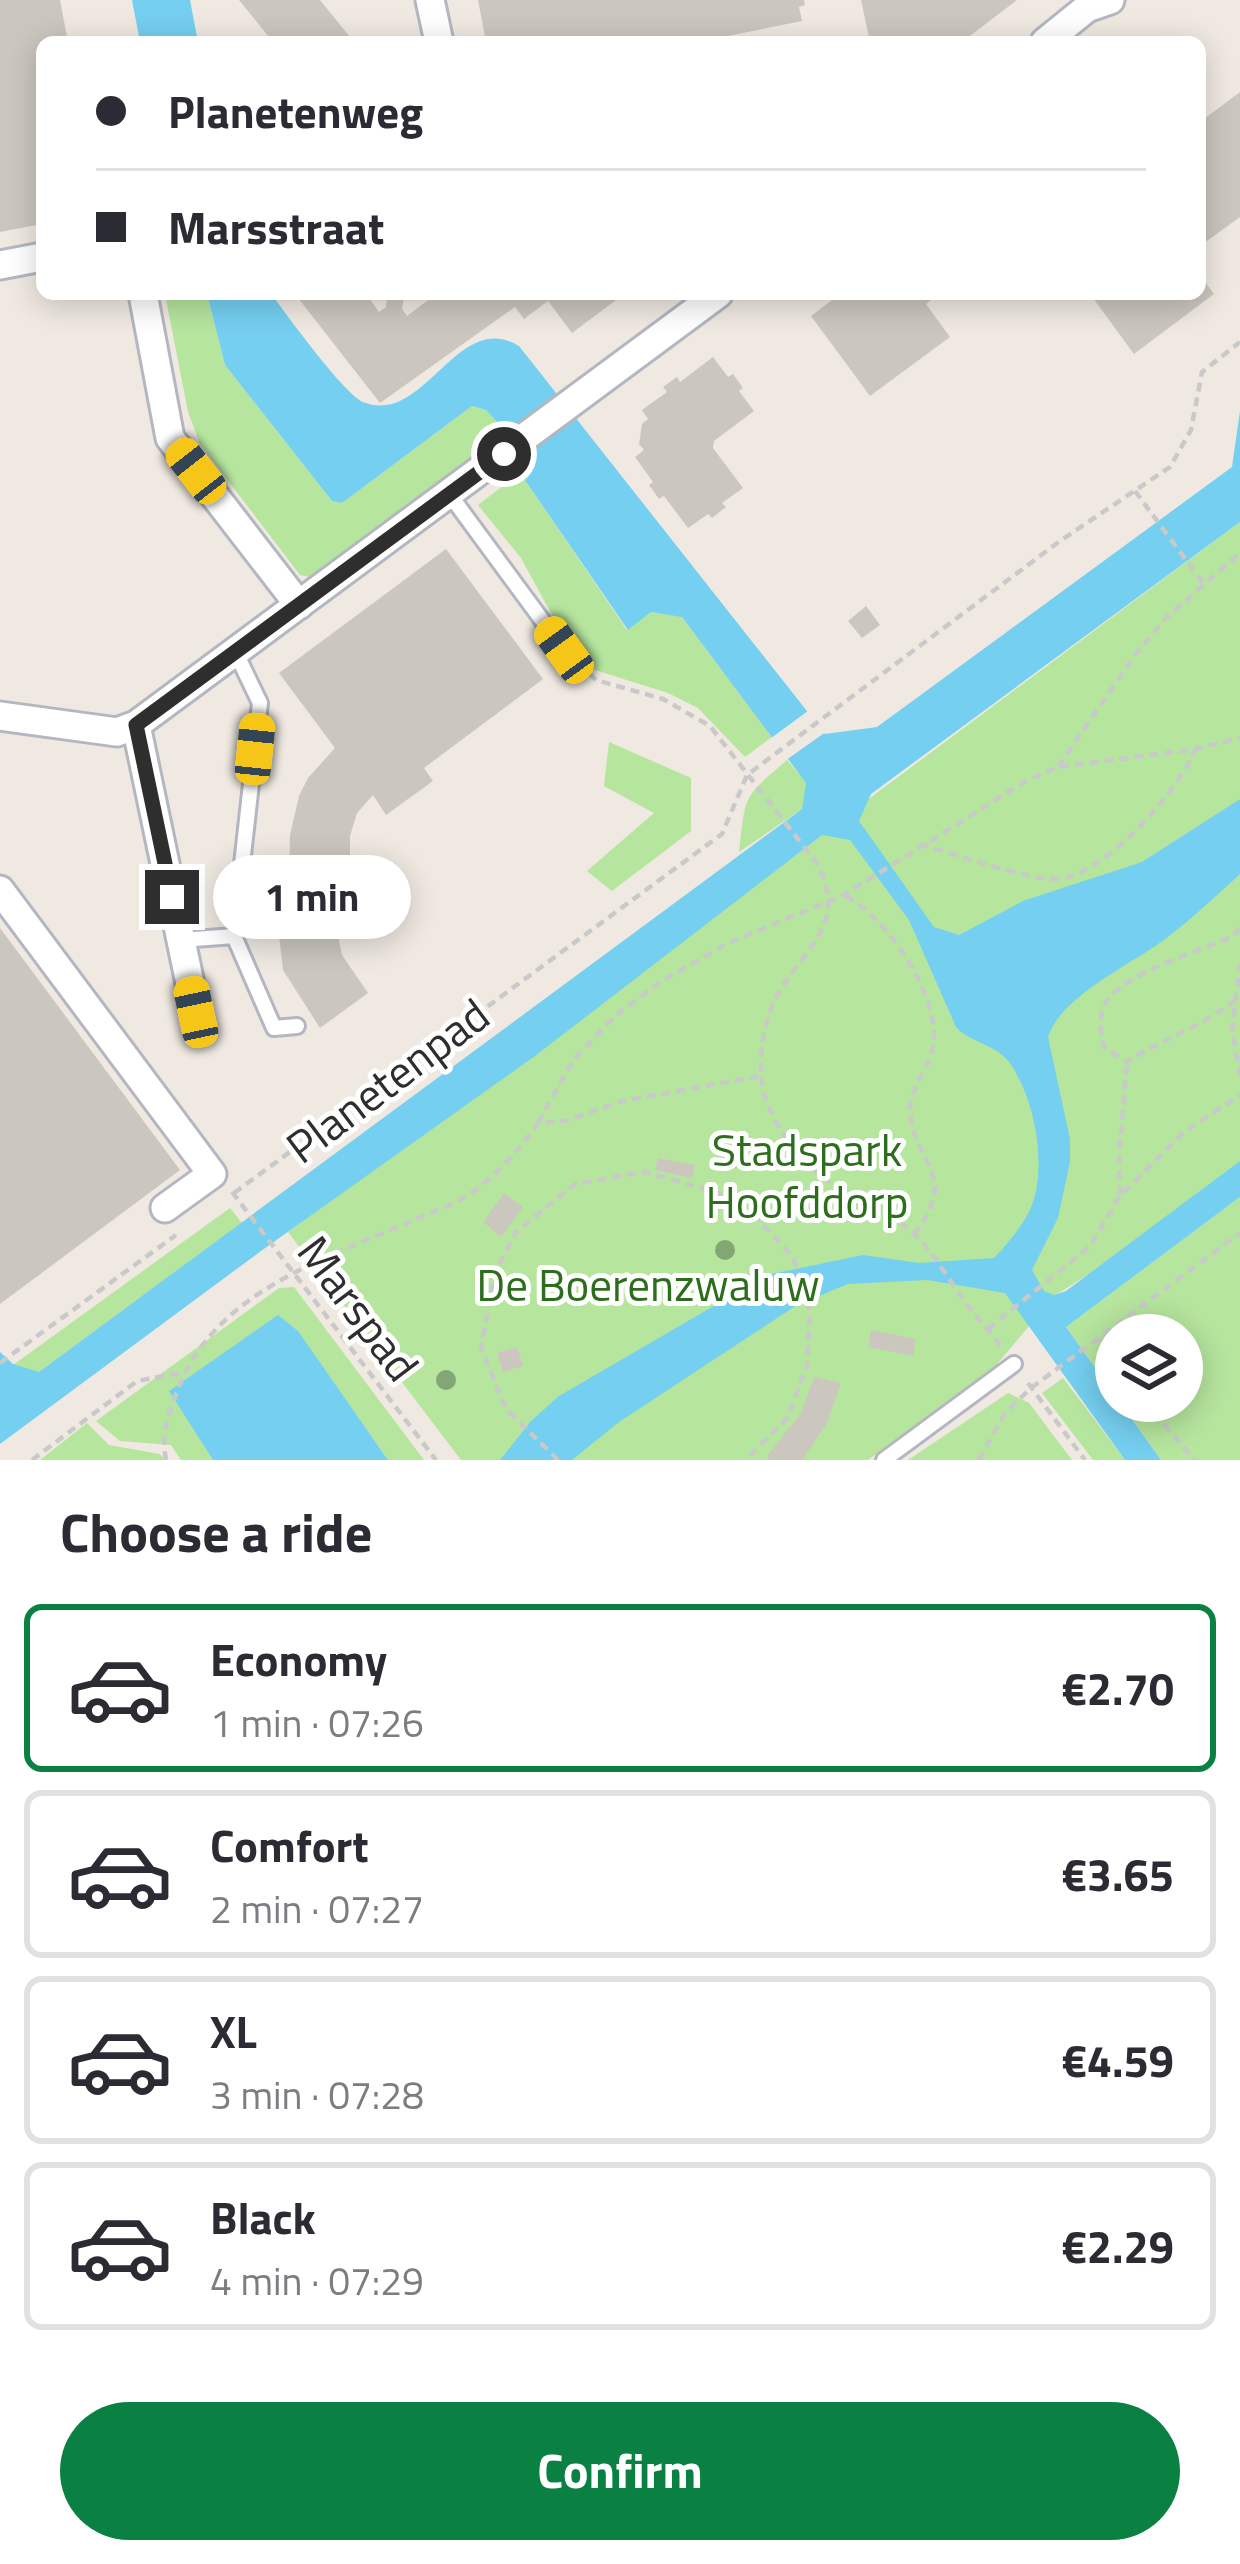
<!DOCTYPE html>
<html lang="en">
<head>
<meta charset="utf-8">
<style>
  :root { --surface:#fff; --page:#f2f2f3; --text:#2b2b33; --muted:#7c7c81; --line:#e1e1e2; --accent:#0b8043 }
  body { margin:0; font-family:"Titillium Web",sans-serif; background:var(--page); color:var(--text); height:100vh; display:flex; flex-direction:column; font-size:45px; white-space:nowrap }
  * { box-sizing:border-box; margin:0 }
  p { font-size:39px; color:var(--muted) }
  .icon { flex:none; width:66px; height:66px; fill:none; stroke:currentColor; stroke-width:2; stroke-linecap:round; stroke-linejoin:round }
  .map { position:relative; height:1460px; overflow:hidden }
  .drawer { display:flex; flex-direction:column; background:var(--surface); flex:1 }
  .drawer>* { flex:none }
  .hud { position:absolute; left:36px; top:36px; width:1170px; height:264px; border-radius:18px; box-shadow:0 6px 30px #0003; display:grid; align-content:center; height:264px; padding:0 60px; background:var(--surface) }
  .controls { position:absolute; left:1095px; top:1314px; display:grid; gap:24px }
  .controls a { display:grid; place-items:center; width:108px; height:108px; border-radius:50%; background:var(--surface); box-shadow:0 6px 30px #0003; font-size:60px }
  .end { position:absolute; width:54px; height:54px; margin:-27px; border:15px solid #2e2e2e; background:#fff; box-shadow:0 0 0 6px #fff }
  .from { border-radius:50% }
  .bubble { position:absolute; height:84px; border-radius:42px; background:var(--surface); box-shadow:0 6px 30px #0003; font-size:39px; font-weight:700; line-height:84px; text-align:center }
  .car { position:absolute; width:36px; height:72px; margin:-36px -18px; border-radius:15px; box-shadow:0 0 9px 3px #0007; background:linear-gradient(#f5c518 24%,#345 0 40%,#f5c518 0 76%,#345 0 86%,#f5c518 0) }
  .hud b { display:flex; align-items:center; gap:42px; height:114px; font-size:45px }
  .hud b+b { border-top:3px solid var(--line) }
  .hud i { width:30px; height:30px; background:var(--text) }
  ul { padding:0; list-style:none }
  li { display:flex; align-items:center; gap:36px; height:168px; margin:0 24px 18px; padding:0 36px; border:6px solid var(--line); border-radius:18px }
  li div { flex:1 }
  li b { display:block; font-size:45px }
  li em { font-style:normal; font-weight:700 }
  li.on { border-color:var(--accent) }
  li>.icon { width:108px; height:108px; stroke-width:1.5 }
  h2 { padding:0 60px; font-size:54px; line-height:144px }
  .primary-button { display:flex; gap:24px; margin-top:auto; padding:24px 60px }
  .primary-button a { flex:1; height:138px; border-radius:72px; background:var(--accent); color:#fff; font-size:48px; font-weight:700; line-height:138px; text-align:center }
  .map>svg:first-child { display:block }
  .green { fill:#b6e59e }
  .water { fill:#75cff0 }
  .pier { fill:#efe9e1 }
  .building { fill:#cbc7bf }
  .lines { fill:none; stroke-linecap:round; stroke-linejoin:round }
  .lane-casing { stroke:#b4b7c1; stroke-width:20 }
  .street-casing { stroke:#b4b7c1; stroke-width:33 }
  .path { stroke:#c9c9c9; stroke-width:4.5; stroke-dasharray:9 6; stroke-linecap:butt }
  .lane { stroke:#fff; stroke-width:14 }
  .street { stroke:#fff; stroke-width:27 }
  .tree { fill:#84a574 }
  .route { stroke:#2e2e2e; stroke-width:15 }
  .labels { text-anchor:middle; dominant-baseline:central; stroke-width:10; stroke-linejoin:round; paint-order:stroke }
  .street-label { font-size:45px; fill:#2e2e2e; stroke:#fff }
  .park-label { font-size:45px; fill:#2c6e1b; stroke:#fff }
</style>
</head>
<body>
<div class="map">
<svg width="1240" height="1460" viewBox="0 0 1240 1460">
  <rect width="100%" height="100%" fill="#efe9e1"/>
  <path class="green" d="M165 294H207L225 365 332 501 342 503 472 406 486 410 506 432 315 578 300 575 200 444 188 412Z
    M520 473 627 630 651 612 681 616 772 737 745 757 698 708 668 693 595 670 570 648 521 558 478 505Z
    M1240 522V1161L1108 1262 1054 1296 993 1369 868 1460H461L288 1232Z
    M609 742 691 778V831L612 891 587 871 654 813 604 786Z
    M787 760 807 783 802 809 739 852C746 793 742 799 787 760Z
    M1240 1197V1460H1161L1119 1401H1182V1335H1116V1397L1066 1327Z
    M230 1208 242 1223 39 1372 13 1365Z
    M294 1287 424 1460H388L298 1332 170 1391 213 1460H181L171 1445 120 1441 96 1421 279 1288Z
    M1063 1378 1125 1460H1093L1042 1393Z
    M1008 1393 1029 1403 1072 1460H908Z
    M87 1423 109 1445 160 1454 165 1460H40Z"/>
  <path class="water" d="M132 0H190L198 42H140Z
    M207 294H271C288 316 343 393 363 402 425 427 457 308 519 346L825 734 877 727 1232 467 1240 411V522L871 794 859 821 934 927 959 935 1023 901 1142 862 1240 799V874C1217 895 1194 917 1169 936 1134 964 1062 994 1048 1037L1070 1139V1162L1058 1218 1032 1270 1044 1291 1054 1295 1066 1291 1240 1161V1197L1066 1327 1161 1460H1125L1005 1293 927 1280 848 1284 797 1305 619 1422 572 1460H500L531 1421 559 1396 767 1275 863 1255 919 1263 994 1258C1008 1243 1024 1225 1032 1205 1047 1164 1035 1098 1009 1062 996 1044 970 1043 956 1027L909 920 850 840 822 835 535 1056 261 1251 0 1444V1352L13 1364 39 1372 802 809 806 783 682 617 651 612 628 630 520 473 506 432 486 410 472 406 342 503 332 501 225 365Z
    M278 1315 298 1331 388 1460H213L169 1391Z"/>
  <path class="pier" d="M812 708 830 729 782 763 767 741Z"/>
  <path class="building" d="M0 0H60L68 42H42V224L0 232Z
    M239 0H320L354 42H273Z
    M478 0H804L805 5 799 7 802 21 698 42H486Z
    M861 0H1017L962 42H870Z
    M1240 92V217L1200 246V122Z
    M1200 275 1214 294 1134 354 1090 294H1200Z
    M295 294H366L379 312 386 307 387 294 404 297 402 309 407 316 436 294H624L572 333 548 301 524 319 515 307 380 403Z
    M840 294H939L926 304 950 337 870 396 811 316Z
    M713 357 728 377 733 374 743 388 739 391 754 411 714 441 713 448 743 488 722 503 726 507 712 518 708 514 688 528 664 496 659 499 649 485 653 482 635 457 644 450 639 444 642 424 648 419 642 410 667 392 663 387 677 377 680 382Z
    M446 549 543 679 424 768 433 781 386 815 373 795 357 813 350 836V878L337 932 342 955 368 993 320 1028 283 970 277 918 289 875 290 835 299 796 308 778 335 748 279 673Z
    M866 606 880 625 862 638 848 621Z
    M0 928 180 1170 0 1304Z
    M658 1158 695 1165 692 1178 655 1170Z
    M504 1193 523 1207 501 1237 483 1222Z
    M871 1330 916 1339 913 1356 868 1347Z
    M517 1347 523 1366 503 1372 497 1353Z
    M814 1377 841 1383 826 1425 802 1460H770L767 1456 801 1413Z"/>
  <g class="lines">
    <defs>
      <path id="lane" d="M450 495 564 650
        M236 653 260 703 234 936 274 1028 297 1026
        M181 940 234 936
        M884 1460 1014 1364"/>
      <path id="street" d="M430 0 439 42
        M1045 42 1087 8 1110 0
        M0 265 42 257
        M143 294 170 438 299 605
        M0 716 117 732 136 725 718 294
        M136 725 196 1012
        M0 890 212 1174 165 1208"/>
    </defs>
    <use href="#lane" class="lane-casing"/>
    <use href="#street" class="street-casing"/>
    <path class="path" d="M1135 491 1203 583
      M579 663 596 680 663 699 710 726 815 861C850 922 807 945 779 992 763 1019 755 1069 766 1099 779 1137 807 1169 841 1190 864 1206 891 1213 912 1232 932 1250 947 1277 963 1299 975 1316 990 1332 1003 1349
      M1058 767 1135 655 1167 617 1240 553
      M920 844C952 853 1026 880 1056 879 1104 877 1178 791 1195 750
      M846 896C888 919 945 1001 932 1051 926 1071 909 1092 910 1113 914 1164 961 1175 914 1234
      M1240 928 1231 937C1199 951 1129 972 1108 999 1098 1013 1100 1031 1104 1047L1127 1062C1163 1038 1207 1025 1240 996
      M1240 963 1232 1030 1240 1075
      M538 1123 574 1059 616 1015 662 981 730 942 844 895 1024 782 1058 767 1196 749 1240 738
      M232 1192 436 1460
      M234 1193 722 834 747 775 1060 541 1170 467 1191 430 1202 372 1240 342
      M1120 1194 1119 1159 1127 1062
      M988 1329 1090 1246 1120 1196 1184 1132 1240 1095
      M1101 1338 1116 1363
      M0 1363 176 1235
      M1028 1383 1085 1460
      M1145 1401 1194 1460
      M32 1460 137 1381 185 1372
      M166 1460C161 1434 169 1413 178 1389 217 1289 329 1258 418 1218 434 1211 453 1205 468 1195 497 1176 518 1151 538 1123L564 1121 623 1101 760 1076
      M558 1460 506 1409 481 1348 495 1273 516 1232 575 1184 644 1172 717 1192 758 1219 793 1257 810 1312 807 1366 788 1417 746 1460
      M979 1460 1005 1413 1031 1388 1240 1233"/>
    <use href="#lane" class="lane"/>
    <use href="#street" class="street"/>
  </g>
  <g class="tree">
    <circle cx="725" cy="1250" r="10"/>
    <circle cx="446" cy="1380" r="10"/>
  </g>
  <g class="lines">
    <path class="route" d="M172 897 136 725 504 454"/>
  </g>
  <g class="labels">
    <g class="street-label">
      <text transform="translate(387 1080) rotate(-37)">Planetenpad</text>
      <text transform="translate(359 1308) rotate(53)">Marspad</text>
    </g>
    <g class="park-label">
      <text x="807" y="1149">Stadspark<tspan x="807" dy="52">Hoofddorp</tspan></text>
      <text x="648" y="1284">De Boerenzwaluw</text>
    </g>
  </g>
</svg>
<div class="controls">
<a><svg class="icon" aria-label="layers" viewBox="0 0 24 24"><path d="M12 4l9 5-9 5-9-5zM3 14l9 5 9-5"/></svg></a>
</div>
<i class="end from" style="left:504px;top:454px"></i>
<i class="end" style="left:172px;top:897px"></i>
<div class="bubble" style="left:213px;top:855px;width:198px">1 min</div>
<i class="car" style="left:196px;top:471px;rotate:322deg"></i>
<i class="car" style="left:564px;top:650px;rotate:324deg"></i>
<i class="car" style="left:255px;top:749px;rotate:6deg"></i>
<i class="car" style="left:196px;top:1012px;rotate:348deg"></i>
<div class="hud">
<b><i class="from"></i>Planetenweg</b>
<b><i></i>Marsstraat</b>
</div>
</div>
<section class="drawer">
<h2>Choose a ride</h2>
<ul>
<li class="on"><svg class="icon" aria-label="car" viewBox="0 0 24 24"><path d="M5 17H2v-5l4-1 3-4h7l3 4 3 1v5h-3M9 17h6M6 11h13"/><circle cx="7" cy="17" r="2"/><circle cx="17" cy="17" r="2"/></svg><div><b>Economy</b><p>1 min · 07:26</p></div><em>€2.70</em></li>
<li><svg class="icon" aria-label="car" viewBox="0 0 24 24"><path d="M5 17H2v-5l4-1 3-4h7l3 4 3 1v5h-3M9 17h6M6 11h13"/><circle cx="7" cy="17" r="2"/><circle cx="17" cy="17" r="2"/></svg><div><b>Comfort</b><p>2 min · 07:27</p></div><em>€3.65</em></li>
<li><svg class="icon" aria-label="car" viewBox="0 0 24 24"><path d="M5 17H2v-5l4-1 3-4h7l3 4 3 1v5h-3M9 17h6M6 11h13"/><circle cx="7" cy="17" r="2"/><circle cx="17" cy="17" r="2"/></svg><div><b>XL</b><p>3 min · 07:28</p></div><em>€4.59</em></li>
<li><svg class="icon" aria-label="car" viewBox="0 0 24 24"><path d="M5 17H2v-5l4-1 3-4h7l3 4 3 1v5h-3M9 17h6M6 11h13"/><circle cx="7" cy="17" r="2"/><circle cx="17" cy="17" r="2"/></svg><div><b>Black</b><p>4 min · 07:29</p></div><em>€2.29</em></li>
</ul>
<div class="primary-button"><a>Confirm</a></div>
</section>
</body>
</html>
